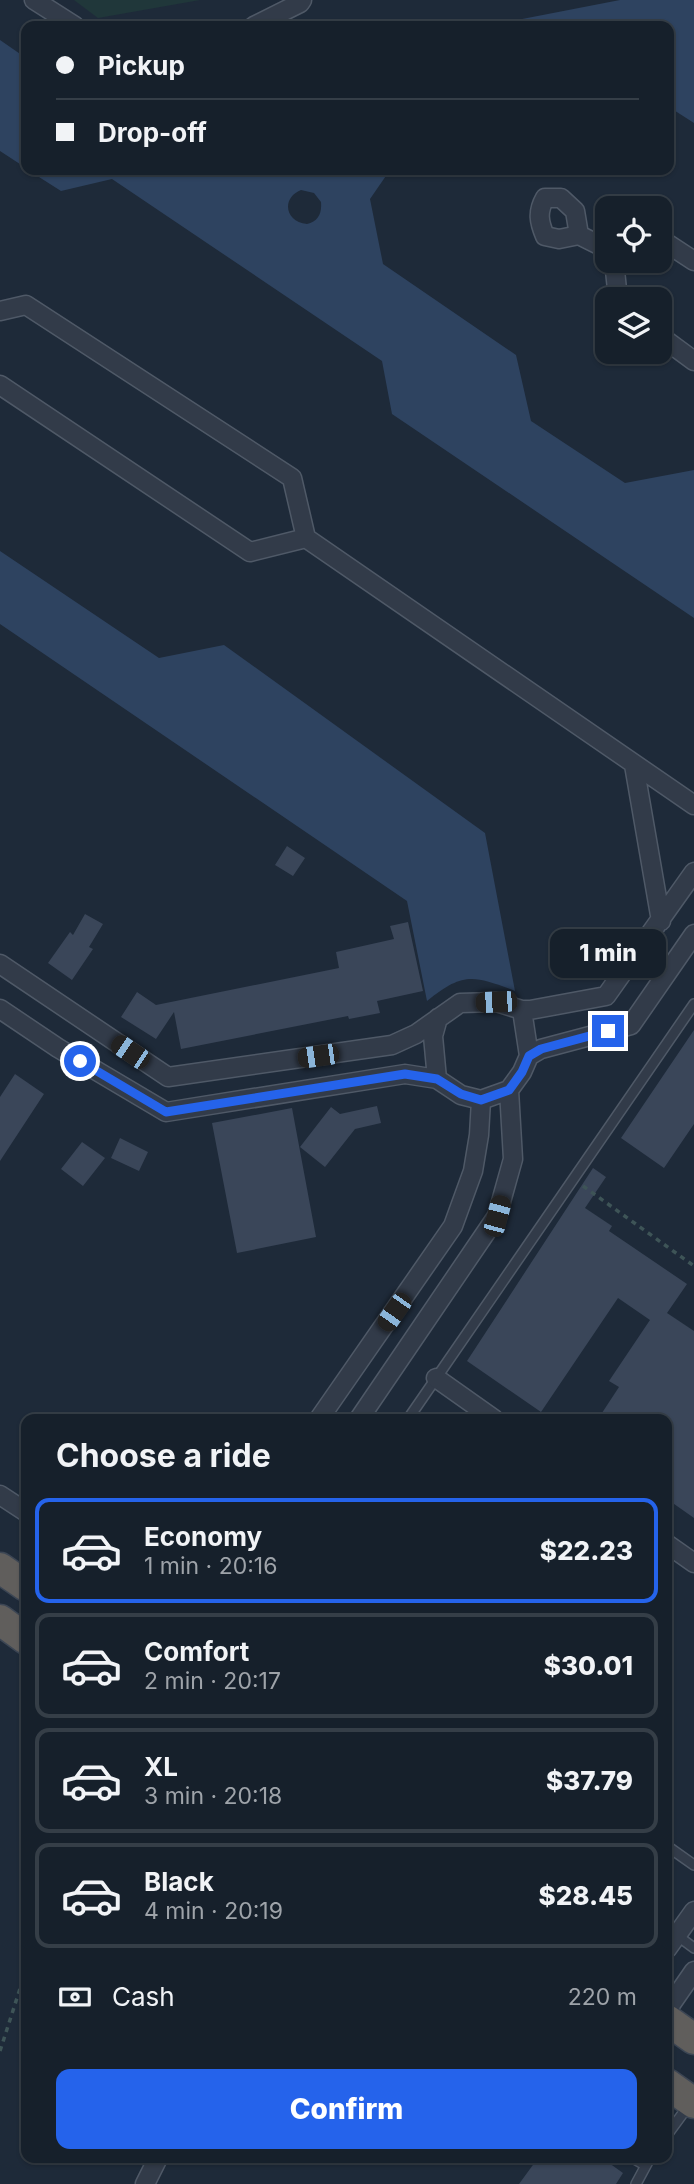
<!DOCTYPE html>
<html lang="en">
<head>
<meta charset="utf-8">
<style>
  :root { --surface:#16202b; --page:#232d37; --text:#f1f3f6; --muted:#9ea3a9; --line:#353e47; --accent:#2563eb }
  body { margin:0; font-family:Inter,sans-serif; background:var(--page); color:var(--text); height:100vh; display:flex; flex-direction:column; font-size:26px; white-space:nowrap }
  * { box-sizing:border-box; margin:0 }
  p { font-size:23px; color:var(--muted) }
  .icon { flex:none; width:38px; height:38px; fill:none; stroke:currentColor; stroke-width:2; stroke-linecap:round; stroke-linejoin:round }
  .map { position:relative; flex:1; overflow:hidden }
  .panel { position:absolute; left:21px; top:1414px; width:651px; height:749px; display:flex; flex-direction:column; background:var(--surface); border-radius:14px; box-shadow:0 2px 5px #0004,0 0 0 2px var(--line) }
  .panel>* { flex:none }
  .banner { position:absolute; left:21px; top:21px; width:653px; height:154px; border-radius:14px; box-shadow:0 2px 5px #0004,0 0 0 2px var(--line); display:grid; align-content:center; height:154px; padding:0 35px; background:var(--surface) }
  .fabs { position:absolute; left:595px; top:196px; display:grid; gap:14px }
  .fabs a { display:grid; place-items:center; width:77px; height:77px; border-radius:14px; background:var(--surface); box-shadow:0 2px 5px #0004,0 0 0 2px var(--line); font-size:35px }
  .end { position:absolute; width:32px; height:32px; margin:-16px; border:9px solid #2563eb; background:#fff; box-shadow:0 0 0 4px #fff }
  .from { border-radius:50% }
  .bubble { position:absolute; height:49px; border-radius:14px; background:var(--surface); box-shadow:0 2px 5px #0004,0 0 0 2px var(--line); font-size:23px; font-weight:800; line-height:49px; text-align:center }
  .car { position:absolute; width:21px; height:42px; margin:-21px -10px; border-radius:9px; box-shadow:0 0 5px 2px #0007; background:linear-gradient(#222 24%,#8ab4d8 0 40%,#222 0 76%,#8ab4d8 0 86%,#222 0) }
  .banner b { display:flex; align-items:center; gap:24px; height:66px; font-size:26px }
  .banner b+b { border-top:2px solid var(--line) }
  .banner i { width:18px; height:18px; background:var(--text) }
  ul { padding:0; list-style:none }
  li { display:flex; align-items:center; gap:21px; height:105px; margin:0 14px 10px; padding:0 21px; border:4px solid var(--line); border-radius:14px }
  li div { flex:1 }
  li b { display:block; font-size:26px }
  li em { font-style:normal; font-weight:800 }
  li.active { border-color:var(--accent) }
  li>.icon { width:63px; height:63px; stroke-width:1.5 }
  h2 { padding:0 35px; font-size:32px; line-height:84px }
  .pay { display:flex; align-items:center; gap:18px; height:77px; padding:0 35px; font-size:26px }
  .pay p { margin-inline-start:auto }
  .button { display:flex; gap:14px; margin-top:auto; padding:14px 35px }
  .button a { flex:1; height:80px; border-radius:14px; background:var(--accent); color:#fff; font-size:28px; font-weight:800; line-height:80px; text-align:center }
  .map>svg:first-child { display:block }
  .green { fill:#20373a }
  .water { fill:#2e4360; fill-rule:evenodd }
  .building { fill:#3a4659 }
  .lines { fill:none; stroke-linecap:round; stroke-linejoin:round }
  .service-casing { stroke:#4f5967; stroke-width:12 }
  .minor-casing { stroke:#4f5967; stroke-width:21 }
  .trunk-casing { stroke:#3c4654; stroke-width:33 }
  .path { stroke:#3e5457; stroke-width:3.5; stroke-dasharray:5 5; stroke-linecap:butt }
  .service { stroke:#323b49; stroke-width:9 }
  .minor { stroke:#323b49; stroke-width:18 }
  .trunk { stroke:#605e5c; stroke-width:30 }
  .route { stroke:#2563eb; stroke-width:9 }
</style>
</head>
<body>
<div class="map">
<svg width="694" height="2184" viewBox="0 0 694 2184">
  <rect width="100%" height="100%" fill="#1e2a39"/>
  <path class="green" d="M74 0H200L98 18Z"/>
  <path class="water" d="M620 0H694V123L669 107 668 26H486Z
    M0 40 26 58V168L0 151Z
    M28 170H390L370 199 383 264 516 355 531 421 625 483 694 470V618L392 414 382 361 112 179 61 191ZM301 190 314 193 321 202C322 214 318 221 307 224 285 222 281 198 301 190Z
    M0 551 159 658 224 645 485 833 515 991C473 975 463 972 427 1001L407 901 0 624Z"/>
  <path class="building" d="M287 846 305 858 293 876 275 865Z
    M85 914 103 924 89 947 93 949 72 980 48 963 70 932 73 935Z
    M408 922 423 991 377 1001 380 1013 349 1019 348 1016 181 1049 174 1012 156 1039 121 1017 137 992 156 1005 339 968 336 952 394 939 390 926Z
    M694 1030V1124L664 1168 621 1138Z
    M15 1074 44 1094 0 1161V1097Z
    M377 1106 381 1123 355 1129 325 1167 300 1147 331 1107 340 1114Z
    M292 1108 316 1237 237 1253 212 1123Z
    M120 1138 148 1152 139 1171 111 1158Z
    M82 1142 105 1158 83 1186 61 1169Z
    M593 1168 606 1177 585 1208 612 1226 609 1231 687 1284 667 1313 694 1331V1518L667 1499V1419H598L619 1387 609 1381 650 1320 618 1298 541 1412 467 1361Z
    M538 2158H602L623 2173 616 2184H519Z"/>
  <g class="lines">
    <defs>
      <path id="service" d="M408 1419 694 1004
        M667 1846 694 1865
        M667 1928 694 1948
        M667 2135 689 2105
        M633 2158 645 2165
        M636 2184 650 2158"/>
      <path id="minor" d="M34 0 75 26
        M254 26 300 3 302 0
        M579 235 559 239 545 236C539 222 537 212 545 198H561L575 211 579 235 607 249
        M660 243 665 242 694 261
        M614 261 618 299
        M0 311 26 305 292 478 306 538 694 805
        M660 336 694 361
        M0 385 250 552 306 538
        M634 765 661 921
        M0 964 168 1077 392 1045 416 1034 460 1003 496 1002 522 1010H530L606 996 694 872
        M0 1009 58 1048 166 1112 405 1074 437 1079 461 1095 481 1100 509 1090 522 1072 529 1056 541 1049 631 1025 694 934
        M522 1010 529 1056
        M437 1079 433 1036 438 1018
        M436 1378 494 1419
        M319 1419 453 1226 473 1171 479 1135 481 1100
        M359 1419 497 1216 513 1159 509 1090
        M0 1495 26 1512
        M667 1544 694 1563
        M667 1949 694 1911
        M667 2010 694 1971
        M145 2184 158 2158"/>
      <path id="trunk" d="M0 1568 26 1586
        M0 1620 26 1639
        M667 2020 694 2039
        M667 2084 694 2103"/>
    </defs>
    <use href="#service" class="service-casing"/>
    <use href="#minor" class="minor-casing"/>
    <use href="#trunk" class="trunk-casing"/>
    <path class="path" d="M583 1186 694 1266
      M0 2051 26 1970"/>
    <use href="#service" class="service"/>
    <use href="#minor" class="minor"/>
    <use href="#trunk" class="trunk"/>
  </g>
  <g class="lines">
    <path class="route" d="M80 1061 166 1112 405 1074 437 1079 461 1094 481 1100 509 1090 522 1072 529 1056 541 1049 608 1031"/>
  </g>
</svg>
<div class="fabs">
<a><svg class="icon" aria-label="locate" viewBox="0 0 24 24"><circle cx="12" cy="12" r="6"/><path d="M12 2v4M12 18v4M2 12h4M18 12h4"/></svg></a>
<a><svg class="icon" aria-label="layers" viewBox="0 0 24 24"><path d="M12 4l9 5-9 5-9-5zM3 14l9 5 9-5"/></svg></a>
</div>
<i class="end from" style="left:80px;top:1061px"></i>
<i class="end" style="left:608px;top:1031px"></i>
<div class="bubble" style="left:550px;top:929px;width:116px">1 min</div>
<i class="car" style="left:496px;top:1002px;rotate:268deg"></i>
<i class="car" style="left:130px;top:1052px;rotate:304deg"></i>
<i class="car" style="left:318px;top:1056px;rotate:262deg"></i>
<i class="car" style="left:497px;top:1216px;rotate:15deg"></i>
<i class="car" style="left:394px;top:1312px;rotate:215deg"></i>
<div class="banner">
<b><i class="from"></i>Pickup</b>
<b><i></i>Drop-off</b>
</div>
<section class="panel">
<h2>Choose a ride</h2>
<ul>
<li class="active"><svg class="icon" aria-label="car" viewBox="0 0 24 24"><path d="M5 17H2v-5l4-1 3-4h7l3 4 3 1v5h-3M9 17h6M6 11h13"/><circle cx="7" cy="17" r="2"/><circle cx="17" cy="17" r="2"/></svg><div><b>Economy</b><p>1 min · 20:16</p></div><em>$22.23</em></li>
<li><svg class="icon" aria-label="car" viewBox="0 0 24 24"><path d="M5 17H2v-5l4-1 3-4h7l3 4 3 1v5h-3M9 17h6M6 11h13"/><circle cx="7" cy="17" r="2"/><circle cx="17" cy="17" r="2"/></svg><div><b>Comfort</b><p>2 min · 20:17</p></div><em>$30.01</em></li>
<li><svg class="icon" aria-label="car" viewBox="0 0 24 24"><path d="M5 17H2v-5l4-1 3-4h7l3 4 3 1v5h-3M9 17h6M6 11h13"/><circle cx="7" cy="17" r="2"/><circle cx="17" cy="17" r="2"/></svg><div><b>XL</b><p>3 min · 20:18</p></div><em>$37.79</em></li>
<li><svg class="icon" aria-label="car" viewBox="0 0 24 24"><path d="M5 17H2v-5l4-1 3-4h7l3 4 3 1v5h-3M9 17h6M6 11h13"/><circle cx="7" cy="17" r="2"/><circle cx="17" cy="17" r="2"/></svg><div><b>Black</b><p>4 min · 20:19</p></div><em>$28.45</em></li>
</ul>
<div class="pay"><svg class="icon" aria-label="cash" viewBox="0 0 24 24"><path d="M3 7h18v10H3z"/><circle cx="12" cy="12" r="2"/></svg>Cash<p>220 m</p></div>
<div class="button"><a>Confirm</a></div>
</section>
</div>
</body>
</html>
